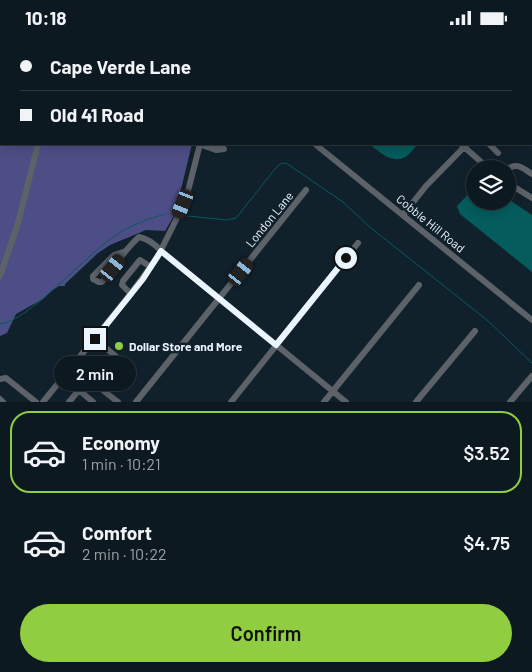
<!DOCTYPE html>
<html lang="en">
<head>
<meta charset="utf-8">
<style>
  :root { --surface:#0d1921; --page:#1b262e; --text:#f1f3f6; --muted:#9aa0a5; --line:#2d383f; --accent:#91cd40 }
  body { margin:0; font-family:Barlow,sans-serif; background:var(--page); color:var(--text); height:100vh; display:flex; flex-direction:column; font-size:19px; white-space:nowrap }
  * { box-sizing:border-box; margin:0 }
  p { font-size:16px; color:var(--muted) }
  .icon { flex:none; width:28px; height:28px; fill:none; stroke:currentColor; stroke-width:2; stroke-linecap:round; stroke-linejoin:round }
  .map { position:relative; height:367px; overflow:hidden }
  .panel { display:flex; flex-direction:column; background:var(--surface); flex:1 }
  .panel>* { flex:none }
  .top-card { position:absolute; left:0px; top:0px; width:532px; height:110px; box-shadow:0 2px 12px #0003,0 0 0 1px var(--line); display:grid; align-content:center; height:110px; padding:0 20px; background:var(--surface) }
  .fabs { position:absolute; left:466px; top:125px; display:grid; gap:10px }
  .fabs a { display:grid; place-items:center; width:50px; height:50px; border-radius:50%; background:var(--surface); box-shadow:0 2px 12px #0003,0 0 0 1px var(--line); font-size:25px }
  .end { position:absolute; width:22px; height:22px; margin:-11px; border:6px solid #ebf5fd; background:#111; box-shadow:0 0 0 2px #111 }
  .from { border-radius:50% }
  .bubble { position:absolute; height:35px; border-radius:18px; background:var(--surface); box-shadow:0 2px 12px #0003,0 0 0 1px var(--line); font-size:16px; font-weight:600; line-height:35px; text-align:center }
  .car { position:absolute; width:15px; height:30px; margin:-15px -8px; border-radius:6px; box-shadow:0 0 4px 1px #0007; background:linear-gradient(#222 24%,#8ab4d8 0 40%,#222 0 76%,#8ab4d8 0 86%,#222 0) }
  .top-card b { display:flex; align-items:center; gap:18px; height:48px; font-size:19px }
  .top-card b+b { border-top:1px solid var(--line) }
  .top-card i { width:12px; height:12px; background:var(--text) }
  ul { padding:9px 0 0; list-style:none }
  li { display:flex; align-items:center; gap:15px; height:82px; margin:0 10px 8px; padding:0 10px; border:2px solid transparent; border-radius:20px }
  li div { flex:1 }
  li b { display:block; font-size:19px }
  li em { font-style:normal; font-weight:600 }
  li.selected { border-color:var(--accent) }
  li>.icon { width:45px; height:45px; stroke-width:1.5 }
  .action { display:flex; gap:10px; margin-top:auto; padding:10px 20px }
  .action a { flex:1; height:58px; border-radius:30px; background:var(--accent); color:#111; font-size:20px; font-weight:600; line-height:58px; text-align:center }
  .status { display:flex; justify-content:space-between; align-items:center; height:35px; padding:0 25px; background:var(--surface); direction:ltr }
  .status svg { height:14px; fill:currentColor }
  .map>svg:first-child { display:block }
  .forest { fill:#4e4e86 }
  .water { fill:#045c5c }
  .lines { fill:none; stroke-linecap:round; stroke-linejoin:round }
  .stream { stroke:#045c5c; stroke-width:1 }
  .minor { stroke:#5d6269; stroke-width:6 }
  .route { stroke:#ebf5fd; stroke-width:6 }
  .poi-dot { fill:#91cd40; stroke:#11212c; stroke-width:2 }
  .labels { text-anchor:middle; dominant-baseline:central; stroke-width:5; stroke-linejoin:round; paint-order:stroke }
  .street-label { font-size:12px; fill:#ebf5fd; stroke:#11212c }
  .poi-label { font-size:12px; font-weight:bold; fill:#ebf5fd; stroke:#11212c; text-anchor:start }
</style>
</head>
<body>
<div class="status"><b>10:18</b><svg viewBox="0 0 49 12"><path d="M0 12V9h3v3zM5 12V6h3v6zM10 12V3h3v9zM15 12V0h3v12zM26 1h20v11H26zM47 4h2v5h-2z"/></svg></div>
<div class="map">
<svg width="532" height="367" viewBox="0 0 532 367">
  <rect width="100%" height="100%" fill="#11212c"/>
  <path class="forest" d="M0 0 197 1H1V109H192L175 179 165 196 146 195 110 210 98 218 65 249V251H59L51 256 43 264 16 279 7 298 0 301Z"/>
  <path class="water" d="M383 0H491L385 1Z
    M369 109H418C414 113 408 122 403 123 391 128 378 116 369 109Z
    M475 152V166H508V164L532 180V237L460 179 457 171Z"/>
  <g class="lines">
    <path class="stream" d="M188 181 227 185 236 183 275 134 280 129 286 128 343 167 371 193 487 285 532 328
      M0 289C28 287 88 218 116 200 131 190 148 184 165 179"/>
    <path class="minor" d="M205 0V1
      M257 0V1
      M342 0 344 1
      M357 0 360 1
      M53 1V0
      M531 4 532 8
      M531 34 532 32
      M199 109 216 115 224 114C219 109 212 108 207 111
      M315 109 532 285
      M489 109 498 118
      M462 110 489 134
      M508 134C517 127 524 134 532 139
      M508 148 532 163
      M403 180 426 151 467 109
      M126 216 114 220 93 241V244L99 247H102C114 232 125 214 139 202 149 204 155 209 161 216L346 367
      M0 241 18 188 38 109
      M131 259 122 250 123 246 140 225 151 232
      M95 304 119 324
      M72 331 118 367
      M0 344 6 343 36 367
      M0 364 3 367
      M43 367 129 261 157 223 176 185 188 156 200 109
      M69 367 79 355 93 367
      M136 367 306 155
      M231 367 358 208
      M324 367 419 250
      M416 367 475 296
      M510 367 532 341"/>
  </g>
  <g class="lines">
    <path class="route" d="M95 304 143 244 161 216 276 310 346 223"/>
  </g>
  <circle class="poi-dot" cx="119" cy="311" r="5"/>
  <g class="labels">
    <g class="street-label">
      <text transform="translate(269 184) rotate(-51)">London Lane</text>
      <text transform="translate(431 188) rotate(39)">Cobble Hill Road</text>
    </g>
    <g class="poi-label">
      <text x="129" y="311">Dollar Store and More</text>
    </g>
  </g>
</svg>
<div class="fabs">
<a><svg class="icon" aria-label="layers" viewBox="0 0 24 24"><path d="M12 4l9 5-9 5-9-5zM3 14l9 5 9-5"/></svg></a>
</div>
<i class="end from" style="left:346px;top:223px"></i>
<i class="end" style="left:95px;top:304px"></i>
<div class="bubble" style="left:54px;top:321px;width:82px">2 min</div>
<i class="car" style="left:183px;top:169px;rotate:202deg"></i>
<i class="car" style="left:113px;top:233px;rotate:39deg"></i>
<i class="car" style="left:241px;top:237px;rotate:39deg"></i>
<div class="top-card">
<b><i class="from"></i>Cape Verde Lane</b>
<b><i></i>Old 41 Road</b>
</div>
</div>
<section class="panel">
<ul>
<li class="selected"><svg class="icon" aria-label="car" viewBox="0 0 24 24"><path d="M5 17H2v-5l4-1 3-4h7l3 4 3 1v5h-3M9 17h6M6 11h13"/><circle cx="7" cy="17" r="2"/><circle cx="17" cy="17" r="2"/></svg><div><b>Economy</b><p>1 min · 10:21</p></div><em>$3.52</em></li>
<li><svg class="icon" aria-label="car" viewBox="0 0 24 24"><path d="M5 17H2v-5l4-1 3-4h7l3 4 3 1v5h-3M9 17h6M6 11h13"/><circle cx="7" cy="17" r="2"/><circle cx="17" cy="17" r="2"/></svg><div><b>Comfort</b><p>2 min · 10:22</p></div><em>$4.75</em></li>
</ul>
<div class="action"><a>Confirm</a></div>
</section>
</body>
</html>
